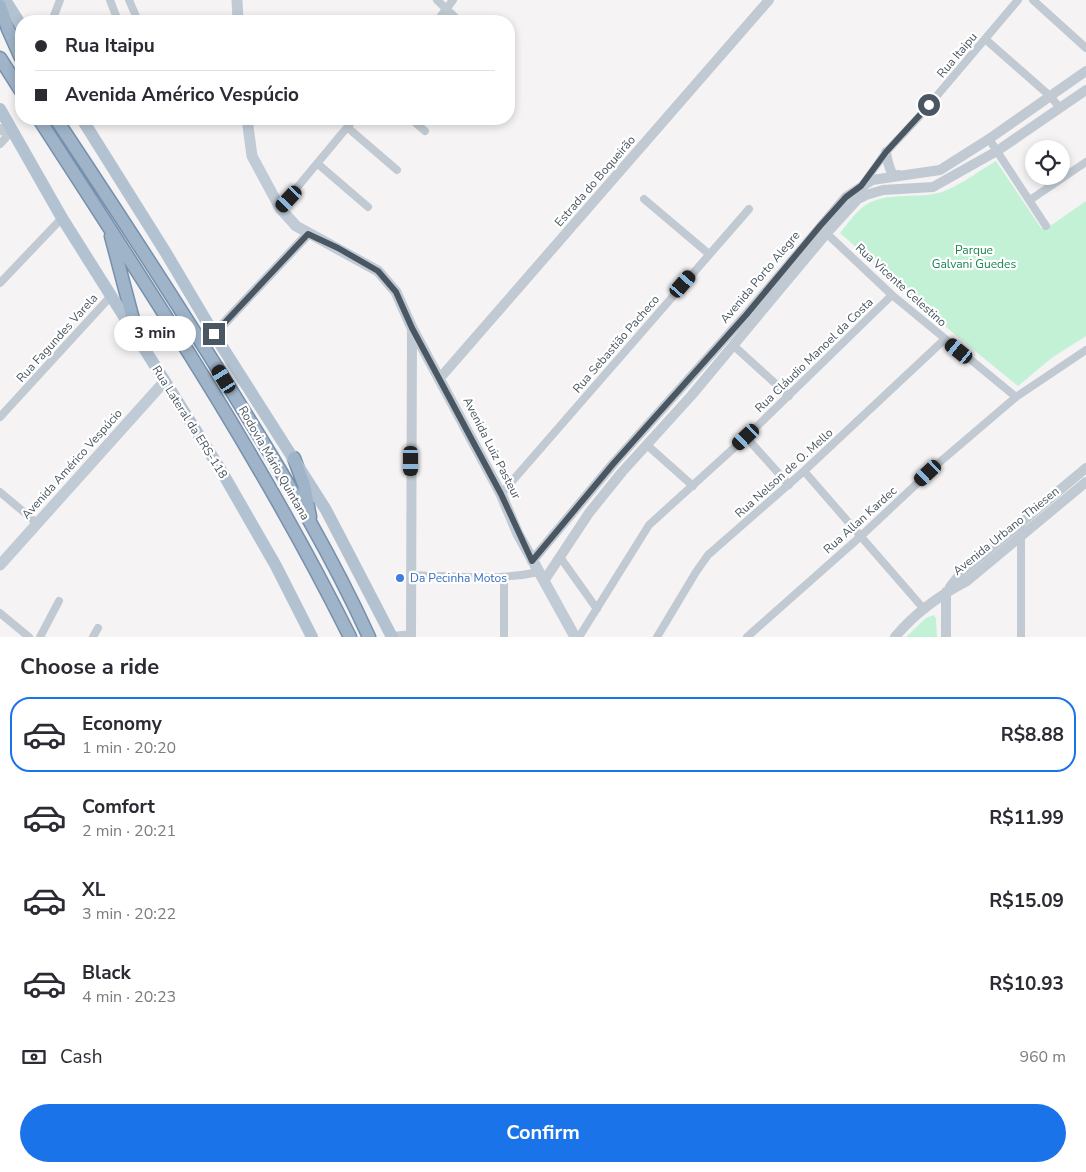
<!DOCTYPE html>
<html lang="en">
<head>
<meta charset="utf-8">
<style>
  :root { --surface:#fff; --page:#f7f7f7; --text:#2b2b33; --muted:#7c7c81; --line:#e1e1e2; --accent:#1a73e8 }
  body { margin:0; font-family:"Nunito Sans",sans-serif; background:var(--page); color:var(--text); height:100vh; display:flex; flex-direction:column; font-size:19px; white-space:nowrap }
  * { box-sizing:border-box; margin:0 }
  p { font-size:16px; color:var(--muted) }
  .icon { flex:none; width:28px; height:28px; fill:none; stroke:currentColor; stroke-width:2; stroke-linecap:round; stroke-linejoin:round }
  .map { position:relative; height:637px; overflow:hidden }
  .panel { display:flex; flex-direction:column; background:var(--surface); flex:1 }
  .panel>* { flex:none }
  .top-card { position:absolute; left:15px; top:15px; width:500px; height:110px; border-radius:20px; box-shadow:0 2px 8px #0003; display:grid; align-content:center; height:110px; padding:0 20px; background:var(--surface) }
  .controls { position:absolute; left:1025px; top:140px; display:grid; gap:10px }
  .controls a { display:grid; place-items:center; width:45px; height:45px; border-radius:50%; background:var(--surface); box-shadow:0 2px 8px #0003; font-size:25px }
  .end { position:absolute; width:22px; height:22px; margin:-11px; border:6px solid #4a5661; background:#fff; box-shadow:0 0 0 2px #fff }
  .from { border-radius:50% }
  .bubble { position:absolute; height:35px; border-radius:18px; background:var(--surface); box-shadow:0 2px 8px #0003; font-size:16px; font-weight:700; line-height:35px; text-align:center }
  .car { position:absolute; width:15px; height:30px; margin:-15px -8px; border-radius:6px; box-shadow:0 0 4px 1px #0007; background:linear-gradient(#222 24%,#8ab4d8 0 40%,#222 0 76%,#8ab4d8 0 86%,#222 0) }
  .top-card b { display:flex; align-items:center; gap:18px; height:48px; font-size:19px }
  .top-card b+b { border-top:1px solid var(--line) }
  .top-card i { width:12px; height:12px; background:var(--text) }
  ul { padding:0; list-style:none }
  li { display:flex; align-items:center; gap:15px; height:75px; margin:0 10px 8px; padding:0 10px; border:2px solid transparent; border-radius:20px }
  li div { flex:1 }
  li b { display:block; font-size:19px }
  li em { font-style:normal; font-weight:700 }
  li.current { border-color:var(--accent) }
  li>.icon { width:45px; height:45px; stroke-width:1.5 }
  h2 { padding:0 20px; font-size:22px; line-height:60px }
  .pay { display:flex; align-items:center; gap:12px; height:55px; padding:0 20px; font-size:19px }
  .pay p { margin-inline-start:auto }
  .button { display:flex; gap:10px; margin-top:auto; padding:10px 20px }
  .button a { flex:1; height:58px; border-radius:30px; background:var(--accent); color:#fff; font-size:20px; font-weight:700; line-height:58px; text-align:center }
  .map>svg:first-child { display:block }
  .green { fill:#c3f1d5 }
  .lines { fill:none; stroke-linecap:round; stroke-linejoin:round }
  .trunk-casing { stroke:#7690ad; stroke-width:15 }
  .minor { stroke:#c1cad2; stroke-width:8 }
  .tertiary { stroke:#c1cad2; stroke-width:10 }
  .secondary { stroke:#c1cbd6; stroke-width:11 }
  .primary { stroke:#b3c2d1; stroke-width:12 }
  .trunk { stroke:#9fb4c9; stroke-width:12 }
  .route { stroke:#4a5661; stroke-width:6 }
  .shop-dot { fill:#3f7fe0; stroke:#fff; stroke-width:2 }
  .labels { text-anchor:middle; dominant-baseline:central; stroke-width:4.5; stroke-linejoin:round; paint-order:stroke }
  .street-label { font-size:12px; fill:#4a5661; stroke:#fff }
  .park-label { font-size:12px; fill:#17864f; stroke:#fff }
  .shop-label { font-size:12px; fill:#366cbe; stroke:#fff; text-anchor:start }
</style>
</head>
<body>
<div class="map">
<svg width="1086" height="637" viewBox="0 0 1086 637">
  <rect width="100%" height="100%" fill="#f5f3f3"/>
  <path class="green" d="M996 161 1041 228 1053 224 1086 201V336L1053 357 1018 386 953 333 840 233C847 225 854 214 863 207 886 190 917 200 942 192 961 185 979 171 996 161Z
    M934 615 936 619 937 637H906L926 618Z"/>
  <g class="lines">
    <defs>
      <path id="trunk" d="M0 6 8 29 21 58
        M0 58 21 91
        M39 119C148 288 260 456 350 637
        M56 119C119 214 182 310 242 408 288 482 333 558 369 637
        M111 236 139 342
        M294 458 304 485 310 517"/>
    </defs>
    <use href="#trunk" class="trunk-casing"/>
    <path class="minor" d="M110 0 118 21
      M129 0 138 21
      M437 0 459 21
      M1033 0 1086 48
      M52 21 60 0
      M127 21 136 18
      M437 21 453 0
      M985 39 1050 96 1060 108
      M411 119 425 131
      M347 127 397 170
      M989 139 1046 226
      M0 144 9 134
      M318 164 368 207
      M863 184 886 152 918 118 1018 0
      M644 199 709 254
      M1030 200 1086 162
      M280 208 354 119
      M824 231 892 295 1016 397
      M0 283 62 218
      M734 346 789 396
      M0 417 111 296
      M746 437 789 485
      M647 445 693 486
      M804 471 923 608
      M0 492 38 524
      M501 494 749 209
      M1021 522V637
      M560 557 597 609
      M411 575C453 576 497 581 539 572
      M504 577V637
      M0 613 29 637
      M40 637 59 601
      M93 637 98 628
      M579 637 649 525 746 437 892 295
      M657 637 696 572 708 555 804 471 945 339
      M747 637 861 536 941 461 1016 397 1086 350"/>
    <path class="tertiary" d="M0 129 9 134 15 133
      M886 152C887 161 889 167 893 176L899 175
      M214 334 308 234
      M440 378 769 0
      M532 561 613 464 746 315 846 197 872 180 940 170 989 139 1086 71
      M544 581 589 513 622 472 691 396 826 234 858 199 866 195 883 190 933 187 997 151 1086 90
      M950 587 961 573 1086 468
      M946 592V637
      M394 637 411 635
      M411 637 412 328
      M895 637C915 613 938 596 967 581L1086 482"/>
    <path class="secondary" d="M237 0 238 21
      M247 119 252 156 280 208 296 226 378 271 396 292 412 328 501 494 518 534 575 637
      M0 565 164 382"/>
    <path class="primary" d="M5 0 21 25
      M0 109 62 218 222 472 276 566 312 637
      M82 119 166 253 214 334 326 510 392 637"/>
    <use href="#trunk" class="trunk"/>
  </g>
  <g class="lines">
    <path class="route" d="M214 334 308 234 338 248 378 271 396 292 412 328 501 494 532 561 613 464 746 315 820 226 846 197 861 186 886 152 929 105"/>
  </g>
  <circle class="shop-dot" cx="400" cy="578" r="5"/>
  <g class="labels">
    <g class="street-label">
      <text transform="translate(957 55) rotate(-50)">Rua Itaipu</text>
      <text transform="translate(595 181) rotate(-49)">Estrada do Boqueirão</text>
      <text transform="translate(760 277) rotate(-50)">Avenida Porto Alegre</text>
      <text transform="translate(901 285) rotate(42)">Rua Vicente Celestino</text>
      <text transform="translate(57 338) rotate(-48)">Rua Fagundes Varela</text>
      <text transform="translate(616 344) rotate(-49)">Rua Sebastião Pacheco</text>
      <text transform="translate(814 355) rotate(-44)">Rua Cláudio Manoel da Costa</text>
      <text transform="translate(190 422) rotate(58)">Rua Lateral da ERS-118</text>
      <text transform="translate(492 448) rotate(63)">Avenida Luiz Pasteur</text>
      <text transform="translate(274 463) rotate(60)">Rodovia Mário Quintana</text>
      <text transform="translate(72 464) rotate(-48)">Avenida Américo Vespúcio</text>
      <text transform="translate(784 473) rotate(-42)">Rua Nelson de O. Mello</text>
      <text transform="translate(860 520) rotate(-42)">Rua Allan Kardec</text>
      <text transform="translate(1006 531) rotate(-39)">Avenida Urbano Thiesen</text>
    </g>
    <g class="park-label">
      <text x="974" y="250">Parque<tspan x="974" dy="14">Galvani Guedes</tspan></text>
    </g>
    <g class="shop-label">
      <text x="410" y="578">Da Pecinha Motos</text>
    </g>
  </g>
</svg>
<div class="controls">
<a><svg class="icon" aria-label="locate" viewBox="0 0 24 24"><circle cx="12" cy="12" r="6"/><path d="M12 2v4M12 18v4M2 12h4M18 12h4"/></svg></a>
</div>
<i class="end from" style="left:929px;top:105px"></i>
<i class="end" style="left:214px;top:334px"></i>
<div class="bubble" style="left:114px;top:316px;width:82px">3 min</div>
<i class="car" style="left:289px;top:199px;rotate:223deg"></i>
<i class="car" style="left:683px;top:284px;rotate:41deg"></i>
<i class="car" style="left:959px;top:351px;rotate:309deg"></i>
<i class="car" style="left:224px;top:379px;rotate:328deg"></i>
<i class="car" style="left:746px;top:437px;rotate:227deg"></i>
<i class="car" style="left:411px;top:461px;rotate:180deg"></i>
<i class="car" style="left:928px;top:473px;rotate:227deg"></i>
<div class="top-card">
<b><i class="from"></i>Rua Itaipu</b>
<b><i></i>Avenida Américo Vespúcio</b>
</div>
</div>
<section class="panel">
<h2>Choose a ride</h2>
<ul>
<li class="current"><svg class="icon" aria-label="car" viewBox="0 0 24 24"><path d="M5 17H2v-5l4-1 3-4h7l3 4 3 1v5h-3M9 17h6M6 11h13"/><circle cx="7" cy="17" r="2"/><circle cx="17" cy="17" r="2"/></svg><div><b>Economy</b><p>1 min · 20:20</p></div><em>R$8.88</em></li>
<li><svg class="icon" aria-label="car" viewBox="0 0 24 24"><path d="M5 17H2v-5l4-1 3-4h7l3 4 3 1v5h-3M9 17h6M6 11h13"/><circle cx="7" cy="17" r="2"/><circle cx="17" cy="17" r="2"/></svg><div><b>Comfort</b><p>2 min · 20:21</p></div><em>R$11.99</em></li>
<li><svg class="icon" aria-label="car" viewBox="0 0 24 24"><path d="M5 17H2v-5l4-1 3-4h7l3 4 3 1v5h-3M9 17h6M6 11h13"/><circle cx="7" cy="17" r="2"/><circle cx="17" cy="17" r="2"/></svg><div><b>XL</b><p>3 min · 20:22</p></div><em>R$15.09</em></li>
<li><svg class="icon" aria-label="car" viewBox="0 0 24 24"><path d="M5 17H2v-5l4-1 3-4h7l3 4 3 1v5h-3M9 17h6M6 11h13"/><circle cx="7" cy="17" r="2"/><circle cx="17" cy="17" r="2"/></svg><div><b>Black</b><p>4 min · 20:23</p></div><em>R$10.93</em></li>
</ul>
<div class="pay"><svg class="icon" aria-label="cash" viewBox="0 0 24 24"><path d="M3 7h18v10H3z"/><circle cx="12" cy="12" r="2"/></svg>Cash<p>960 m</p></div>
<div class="button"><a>Confirm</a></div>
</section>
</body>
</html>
